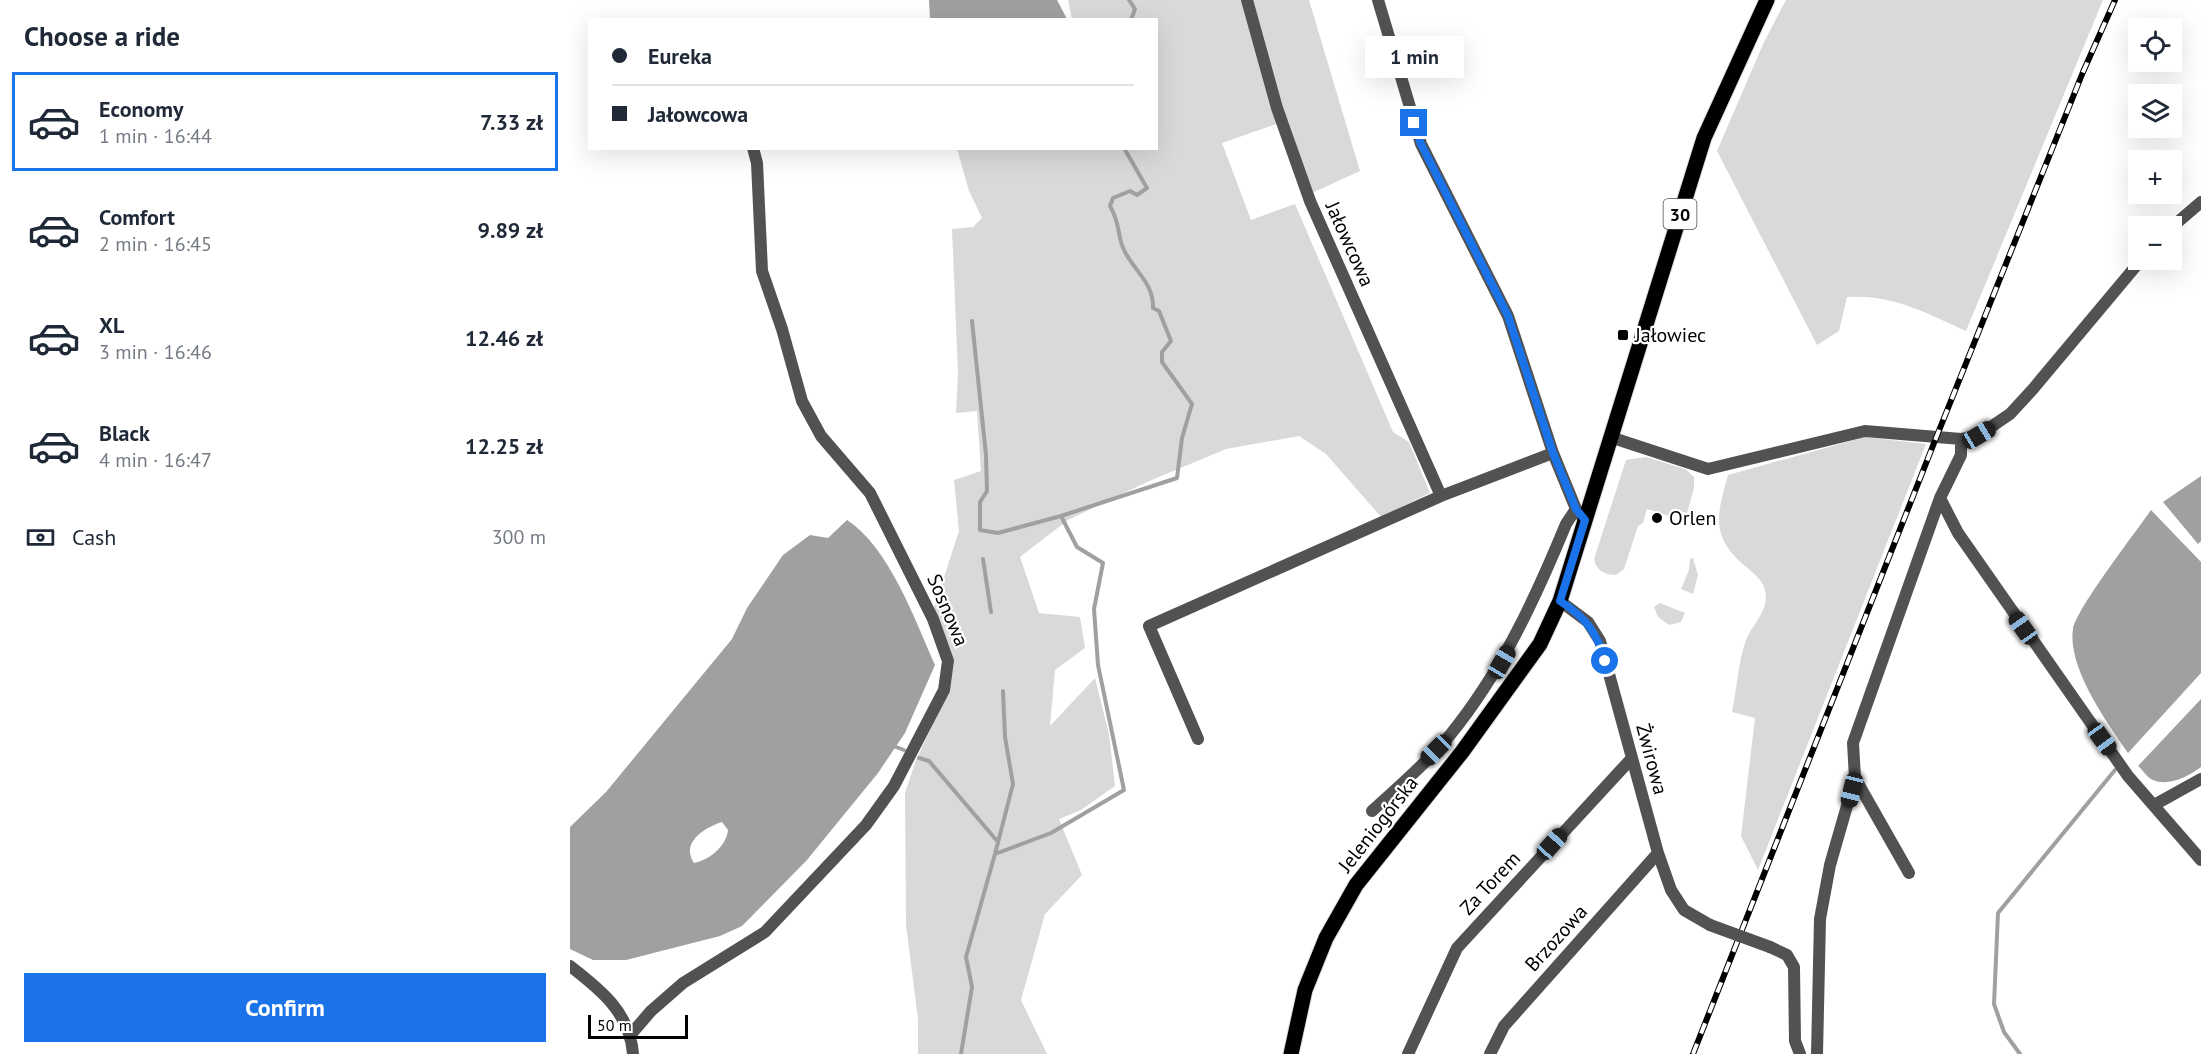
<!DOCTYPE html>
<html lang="en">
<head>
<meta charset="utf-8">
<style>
  :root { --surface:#fff; --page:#f2f2f3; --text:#1f2937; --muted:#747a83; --line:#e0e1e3; --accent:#1a73e8 }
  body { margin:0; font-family:"PT Sans",sans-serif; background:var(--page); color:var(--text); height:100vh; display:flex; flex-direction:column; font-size:22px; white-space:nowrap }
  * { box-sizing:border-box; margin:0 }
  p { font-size:20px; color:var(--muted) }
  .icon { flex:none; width:33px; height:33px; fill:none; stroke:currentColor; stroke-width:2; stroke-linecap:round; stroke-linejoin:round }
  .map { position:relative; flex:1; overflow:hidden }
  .details { display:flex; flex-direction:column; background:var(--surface); width:570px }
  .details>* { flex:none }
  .guide { position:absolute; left:18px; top:18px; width:570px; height:132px; border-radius:0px; box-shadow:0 6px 24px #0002; display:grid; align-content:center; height:132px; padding:0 24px; background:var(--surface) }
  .buttons { position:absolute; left:1558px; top:18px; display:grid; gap:12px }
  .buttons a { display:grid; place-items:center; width:54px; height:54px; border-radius:0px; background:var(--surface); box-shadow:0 6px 24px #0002; font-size:30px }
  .scale { position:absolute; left:18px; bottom:15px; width:100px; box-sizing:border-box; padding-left:6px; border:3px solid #000; border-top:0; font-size:16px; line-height:21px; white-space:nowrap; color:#000; -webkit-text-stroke:4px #fff; paint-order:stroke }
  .end { position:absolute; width:27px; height:27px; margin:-14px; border:8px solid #1a73e8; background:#fff; box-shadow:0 0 0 3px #fff }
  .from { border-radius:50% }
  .bubble { position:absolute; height:42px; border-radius:0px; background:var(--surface); box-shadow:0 6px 24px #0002; font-size:20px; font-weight:700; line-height:42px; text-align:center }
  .car { position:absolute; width:18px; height:36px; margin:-18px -9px; border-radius:8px; box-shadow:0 0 4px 2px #0007; background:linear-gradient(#222 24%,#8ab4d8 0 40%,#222 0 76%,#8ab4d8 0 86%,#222 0) }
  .guide b { display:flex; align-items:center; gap:21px; height:57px; font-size:22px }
  .guide b+b { border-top:2px solid var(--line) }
  .guide i { width:15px; height:15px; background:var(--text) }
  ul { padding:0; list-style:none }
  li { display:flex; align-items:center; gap:18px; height:99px; margin:0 12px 9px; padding:0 12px; border:3px solid transparent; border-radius:0px }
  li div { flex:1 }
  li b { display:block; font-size:22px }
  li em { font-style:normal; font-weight:700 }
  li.on { border-color:var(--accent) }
  li>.icon { width:54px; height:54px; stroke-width:1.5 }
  h2 { padding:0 24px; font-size:27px; line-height:72px }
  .pay { display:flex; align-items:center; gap:15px; height:66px; padding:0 24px; font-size:22px }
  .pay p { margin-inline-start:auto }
  .cta { display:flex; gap:12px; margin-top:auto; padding:12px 24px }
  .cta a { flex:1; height:69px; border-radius:0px; background:var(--accent); color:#fff; font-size:24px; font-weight:700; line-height:69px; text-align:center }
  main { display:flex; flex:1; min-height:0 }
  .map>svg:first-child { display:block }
  .green { fill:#d9d9d9 }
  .water { fill:#a0a0a0; fill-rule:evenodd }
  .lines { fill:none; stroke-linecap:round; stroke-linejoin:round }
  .stream { stroke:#a0a0a0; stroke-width:4 }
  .primary-casing { stroke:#dbdbdb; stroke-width:17 }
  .minor { stroke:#525252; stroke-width:12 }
  .primary { stroke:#000; stroke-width:15 }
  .rail-casing { stroke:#000; stroke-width:6 }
  .rail { stroke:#fff; stroke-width:4; stroke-dasharray:11; stroke-linecap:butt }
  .minor-bridge { stroke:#525252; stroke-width:12 }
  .route { stroke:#1a73e8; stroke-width:8 }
  .poi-dot { fill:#000; stroke:#fff; stroke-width:2 }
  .labels { text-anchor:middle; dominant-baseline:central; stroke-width:4.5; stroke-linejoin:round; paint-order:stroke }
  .shield { fill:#fff; stroke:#4c4c4c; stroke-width:1.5 }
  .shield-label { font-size:18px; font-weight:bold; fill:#000 }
  .street-label { font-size:20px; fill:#000; stroke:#fff }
  .poi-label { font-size:20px; fill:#000; stroke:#fff; text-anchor:start }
</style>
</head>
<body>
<main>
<section class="details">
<h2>Choose a ride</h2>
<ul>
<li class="on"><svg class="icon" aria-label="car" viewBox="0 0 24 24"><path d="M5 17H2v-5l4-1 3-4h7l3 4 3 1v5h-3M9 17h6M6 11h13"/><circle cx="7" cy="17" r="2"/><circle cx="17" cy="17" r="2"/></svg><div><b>Economy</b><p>1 min · 16:44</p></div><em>7.33 zł</em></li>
<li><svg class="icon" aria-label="car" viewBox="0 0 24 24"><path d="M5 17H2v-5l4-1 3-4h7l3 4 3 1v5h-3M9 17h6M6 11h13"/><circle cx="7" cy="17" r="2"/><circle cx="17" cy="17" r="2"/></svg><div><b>Comfort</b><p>2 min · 16:45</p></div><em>9.89 zł</em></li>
<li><svg class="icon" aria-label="car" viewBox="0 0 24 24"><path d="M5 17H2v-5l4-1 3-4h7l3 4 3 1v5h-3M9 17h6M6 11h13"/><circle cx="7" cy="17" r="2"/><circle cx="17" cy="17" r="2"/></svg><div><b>XL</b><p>3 min · 16:46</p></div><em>12.46 zł</em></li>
<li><svg class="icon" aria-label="car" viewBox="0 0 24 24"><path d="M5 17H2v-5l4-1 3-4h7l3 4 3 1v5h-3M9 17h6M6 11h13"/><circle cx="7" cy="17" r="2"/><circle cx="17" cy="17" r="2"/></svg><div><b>Black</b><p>4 min · 16:47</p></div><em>12.25 zł</em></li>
</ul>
<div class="pay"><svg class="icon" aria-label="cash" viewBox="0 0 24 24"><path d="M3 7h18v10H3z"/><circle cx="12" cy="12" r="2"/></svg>Cash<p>300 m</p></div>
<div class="cta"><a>Confirm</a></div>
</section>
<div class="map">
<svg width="1631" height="1054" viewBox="0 0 1631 1054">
  <rect width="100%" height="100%" fill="#fff"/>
  <path class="green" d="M498 0H739L790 171 742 193 718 120 652 143 681 220 725 204 823 432 839 442 860 493 811 517 756 454 729 436 656 449 577 482 498 520 450 557 469 613 510 617 515 648 485 670 480 726 525 678 539 734 545 786 511 810 489 819 512 875 475 914 451 1000 477 1054H348V1019L336 925 335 793 346 760 379 691 384 664 364 608 389 531 384 480 411 471 407 411 386 413 388 374 382 229 403 227 412 218 399 191 387 149 586 148V20L502 19Z
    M1216 0H1533L1396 331C1357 313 1322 294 1277 297L1269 331 1247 345 1147 151 1194 42Z
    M1295 437 1356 444 1188 870 1171 836 1185 718 1162 712C1167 689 1168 662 1176 640 1183 623 1200 610 1195 590 1193 580 1182 572 1175 566 1140 536 1147 515 1158 475Z
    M1076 457 1115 469 1124 477V488L1117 513 1102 509 1099 516 1077 509 1073 523 1068 526 1054 569 1046 575C1035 575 1026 571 1024 559L1056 460Z
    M1123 558 1128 575 1123 594 1111 589 1119 570 1120 559Z
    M1090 603 1115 613 1111 622 1099 625 1088 617 1084 607Z"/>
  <path class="water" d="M359 0H487L497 19H360Z
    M1631 476V541L1628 544 1593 502Z
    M1581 510 1631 562V673L1558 753C1537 723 1497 667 1503 629 1506 609 1566 532 1581 510Z
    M277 520C319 547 345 620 365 665L335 733 308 773 237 860 172 926 150 936 56 960H23L0 949V827L36 792 162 639 177 608 213 555 240 535 258 538ZM152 822 158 830C156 847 139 860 124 863 110 842 136 827 152 822Z
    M1631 699V767C1619 776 1597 788 1581 779 1577 777 1572 769 1568 766Z"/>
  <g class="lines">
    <path class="stream" d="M559 0 565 9 561 20
      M402 321 416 455 417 491 410 502V530L428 533 491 516
      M413 559 421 612
      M326 747 334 750
      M349 758 359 761 428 842
      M425 854 443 784 435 737 433 691
      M391 1054 402 987 396 957 425 854 481 833 554 790 528 665 524 609 533 563 507 547 491 516 607 478 612 438 622 404 592 362V352L601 341 589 311 583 308C584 283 564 271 554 250 547 236 551 225 540 206L543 198 560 191 567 195 577 188 554 148
      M1450 1054 1434 1032 1424 1004 1428 913 1545 770"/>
    <defs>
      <path id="primary" d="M721 1054 735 990 756 938 786 885 892 752 970 644 990 601 1134 138 1197 0"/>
    </defs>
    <use href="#primary" class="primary-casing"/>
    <path class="minor" d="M677 0 707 108 740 201 871 496 983 453
      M808 0 851 144 938 316 983 453 1006 509 1015 520
      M1602 227 1631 202
      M1040 437 1138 469 1295 431 1391 439 1409 435 1440 414 1463 389 1571 260
      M1391 439V455L1370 498 1388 533 1558 776 1631 860
      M990 601 1018 622 1030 641 1088 853 1101 890 1114 910 1140 925
      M628 739 579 626 871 496
      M1584 805 1631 779
      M802 811C828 787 857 763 880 735 932 671 965 599 996 524L1006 509
      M1339 873 1285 778 1283 743 1370 498
      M1200 947 1217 955 1224 967 1225 1041 1230 1054
      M0 966C31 990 60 1013 63 1054
      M62 1033 81 1011 113 983 195 932 296 825 324 786 374 690 378 661 363 619 300 493 251 436 232 401 212 329 192 271 187 163 183 148
      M838 1054 887 948 1062 758
      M920 1054 934 1026 1088 853
      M1247 1054 1250 919 1260 865 1285 778"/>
    <use href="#primary" class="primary"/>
    <defs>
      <path id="rail" d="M1123 1054 1366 438 1513 72 1545 0"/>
    </defs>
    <use href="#rail" class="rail-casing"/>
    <use href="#rail" class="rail"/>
    <path class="minor-bridge" d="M1140 925 1200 947"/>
  </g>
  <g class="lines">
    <path class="route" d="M844 123 851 144 938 316 983 453 1006 509 1015 520 990 601C1015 617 1027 632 1035 661"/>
  </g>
  <g class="poi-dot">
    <rect x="1047" y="329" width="12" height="12" rx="3"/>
    <circle cx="1087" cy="518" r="6"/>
  </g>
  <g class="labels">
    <rect class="shield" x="1093.5" y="199" width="33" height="30" rx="4.5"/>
    <g class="shield-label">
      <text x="1110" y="214">30</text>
    </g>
    <g class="street-label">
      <text transform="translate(780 244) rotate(66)">Jałowcowa</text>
      <text transform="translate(378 610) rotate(67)">Sosnowa</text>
      <text transform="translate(1082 759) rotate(75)">Żwirowa</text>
      <text transform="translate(808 824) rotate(-52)">Jeleniogórska</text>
      <text transform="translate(920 883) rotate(-47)">Za Torem</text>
      <text transform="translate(986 938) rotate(-48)">Brzozowa</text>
    </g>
    <g class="poi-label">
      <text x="1065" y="335">Jałowiec</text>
      <text x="1099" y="518">Orlen</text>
    </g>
  </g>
</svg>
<div class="buttons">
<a><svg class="icon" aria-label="locate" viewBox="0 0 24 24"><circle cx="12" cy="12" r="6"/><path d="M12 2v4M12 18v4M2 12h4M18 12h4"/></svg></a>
<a><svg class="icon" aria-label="layers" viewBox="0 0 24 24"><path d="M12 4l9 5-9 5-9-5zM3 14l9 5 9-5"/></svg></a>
<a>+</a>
<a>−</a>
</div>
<div class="scale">50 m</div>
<i class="end from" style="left:1035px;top:661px"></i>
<i class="end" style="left:844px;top:123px"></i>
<div class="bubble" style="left:795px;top:36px;width:99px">1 min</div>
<i class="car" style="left:1409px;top:435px;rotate:59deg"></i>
<i class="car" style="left:1453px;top:628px;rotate:325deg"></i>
<i class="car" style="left:932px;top:662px;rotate:30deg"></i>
<i class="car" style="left:1532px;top:739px;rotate:144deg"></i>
<i class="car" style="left:866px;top:750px;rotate:225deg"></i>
<i class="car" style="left:1282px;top:790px;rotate:194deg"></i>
<i class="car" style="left:982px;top:844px;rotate:42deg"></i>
<div class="guide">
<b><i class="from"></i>Eureka</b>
<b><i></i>Jałowcowa</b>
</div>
</div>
</main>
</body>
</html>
